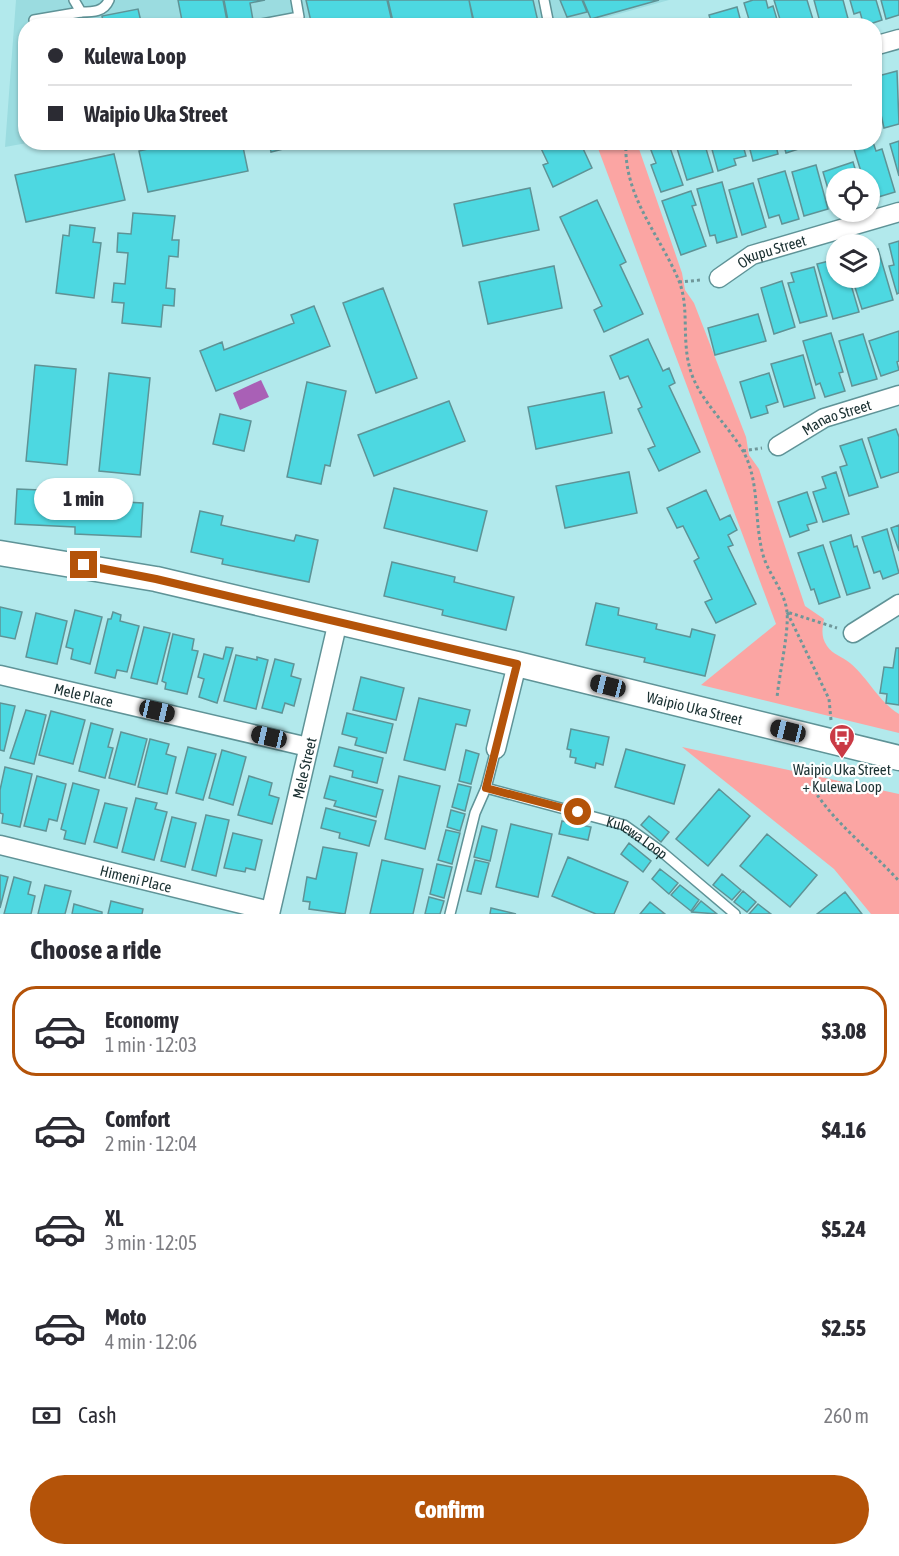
<!DOCTYPE html>
<html lang="en">
<head>
<meta charset="utf-8">
<style>
  :root { --surface:#fff; --page:#f2f2f3; --text:#2b2b33; --muted:#7c7c81; --line:#e1e1e2; --accent:#b45309 }
  body { margin:0; font-family:"Asap Condensed",sans-serif; background:var(--page); color:var(--text); height:100vh; display:flex; flex-direction:column; font-size:22px; white-space:nowrap }
  * { box-sizing:border-box; margin:0 }
  p { font-size:20px; color:var(--muted) }
  .icon { flex:none; width:33px; height:33px; fill:none; stroke:currentColor; stroke-width:2; stroke-linecap:round; stroke-linejoin:round }
  .map { position:relative; height:914px; overflow:hidden }
  .sheet { display:flex; flex-direction:column; background:var(--surface); flex:1 }
  .sheet>* { flex:none }
  .hud { position:absolute; left:18px; top:18px; width:864px; height:132px; border-radius:24px; box-shadow:0 2px 4px #0004; display:grid; align-content:center; height:132px; padding:0 30px; background:var(--surface) }
  .buttons { position:absolute; left:826px; top:168px; display:grid; gap:12px }
  .buttons a { display:grid; place-items:center; width:54px; height:54px; border-radius:50%; background:var(--surface); box-shadow:0 2px 4px #0004; font-size:30px }
  .end { position:absolute; width:27px; height:27px; margin:-14px; border:8px solid #b45309; background:#fff; box-shadow:0 0 0 3px #fff }
  .from { border-radius:50% }
  .bubble { position:absolute; height:42px; border-radius:21px; background:var(--surface); box-shadow:0 2px 4px #0004; font-size:20px; font-weight:800; line-height:42px; text-align:center }
  .car { position:absolute; width:18px; height:36px; margin:-18px -9px; border-radius:8px; box-shadow:0 0 4px 2px #0007; background:linear-gradient(#222 24%,#8ab4d8 0 40%,#222 0 76%,#8ab4d8 0 86%,#222 0) }
  .hud b { display:flex; align-items:center; gap:21px; height:57px; font-size:22px }
  .hud b+b { border-top:2px solid var(--line) }
  .hud i { width:15px; height:15px; background:var(--text) }
  ul { padding:0; list-style:none }
  li { display:flex; align-items:center; gap:18px; height:90px; margin:0 12px 9px; padding:0 18px; border:3px solid transparent; border-radius:24px }
  li div { flex:1 }
  li b { display:block; font-size:22px }
  li em { font-style:normal; font-weight:800 }
  li.current { border-color:var(--accent) }
  li>.icon { width:54px; height:54px; stroke-width:1.5 }
  h2 { padding:0 30px; font-size:27px; line-height:72px }
  .pay { display:flex; align-items:center; gap:15px; height:66px; padding:0 30px; font-size:22px }
  .pay p { margin-inline-start:auto }
  .button { display:flex; gap:12px; margin-top:auto; padding:12px 30px }
  .button a { flex:1; height:69px; border-radius:36px; background:var(--accent); color:#fff; font-size:24px; font-weight:800; line-height:69px; text-align:center }
  .map>svg:first-child { display:block }
  .built { fill:#9bdce0 }
  .green { fill:#fba5a3 }
  .water { fill:#a960b6 }
  .building { fill:#4dd8e1; stroke:#5e9396; stroke-width:1.5 }
  .lines { fill:none; stroke-linecap:round; stroke-linejoin:round }
  .service-casing { stroke:#5f9397; stroke-width:12 }
  .minor-casing { stroke:#5f9397; stroke-width:21 }
  .tertiary-casing { stroke:#5f9397; stroke-width:27 }
  .path { stroke:#6f9799; stroke-width:3; stroke-dasharray:3 3; stroke-linecap:butt }
  .service { stroke:#fff; stroke-width:9 }
  .minor { stroke:#fff; stroke-width:18 }
  .tertiary { stroke:#fff; stroke-width:24 }
  .route { stroke:#b45309; stroke-width:8 }
  .labels { text-anchor:middle; dominant-baseline:central; stroke-width:4.5; stroke-linejoin:round; paint-order:stroke }
  .street-label { font-size:15px; fill:#1a3031; stroke:#fefefe }
  .poi-label { font-size:15px; fill:#1a3031; stroke:#fefefe }
</style>
</head>
<body>
<div class="map">
<svg width="899" height="914" viewBox="0 0 899 914">
  <rect width="100%" height="100%" fill="#b2e9ec"/>
  <path class="built" d="M16 0H669L575 26H26L27 143 5 147Z"/>
  <path class="green" d="M596 143H637L682 273 685 290 694 303 746 437 749 455 759 469 805 606 824 619C822 630 821 637 827 646 833 655 842 656 850 663 869 679 878 701 899 714V733L701 685 776 624Z
    M682 747 899 794V914H871L834 869Z"/>
  <path class="water" d="M261 380 269 397 240 410 233 393Z"/>
  <path class="building" d="M178 0H223L228 26H183Z
    M224 0H265L250 3 254 26H229Z
    M306 0H387L393 26H312Z
    M388 0H469L474 26H394Z
    M469 0H533L539 26H475Z
    M560 0H582L587 12 567 17Z
    M583 0H659L591 19Z
    M753 0H766L768 8 773 6 779 26H751L744 3Z
    M774 0H807L815 26H782Z
    M814 0H843L850 26H821Z
    M850 0H876L882 20 864 26 860 12 854 14Z
    M881 0H899V15L886 19Z
    M737 7 742 26H712L709 15Z
    M138 9 142 26H104L102 16Z
    M705 20 706 26H686Z
    M897 71 899 124 884 128 874 83 880 81 878 76Z
    M899 141V176L890 144Z
    M179 142H242L248 171 148 192 139 151Z
    M269 142H311L271 152Z
    M538 142H580L592 168 553 187 543 165 548 163Z
    M655 142H668L683 185 661 192 651 165 656 163 649 145Z
    M675 142H704L713 172 687 180Z
    M710 142H742L746 156 734 159 736 165 718 171Z
    M748 142H775L778 154 753 161Z
    M783 142H807L808 146 786 153Z
    M866 142H873L876 151 882 149 895 192 875 198 870 178H863L853 146Z
    M114 154 125 200 26 222 15 175Z
    M853 162 858 178H837V205L833 206 823 172Z
    M816 165 828 209 804 216 792 172Z
    M785 171 799 219 782 224 779 215 769 218 758 179Z
    M722 182 737 237 717 243 715 235 710 236 697 189Z
    M753 183 766 227 742 235 729 190Z
    M530 188 539 230 463 246 454 204Z
    M691 191 696 205 692 206 706 246 681 255 662 201Z
    M597 200 626 262 620 265 643 314 604 332 594 310 602 306 560 217Z
    M133 213 175 216 172 240H179L178 257 169 256 166 288 175 289 174 306 163 305 161 327 122 323 124 303 112 302 114 283 125 284 128 253 117 252 118 233 131 234Z
    M70 225 95 228 93 242 101 243 94 298 56 293 63 235 69 236Z
    M899 241V293L897 294 889 266 894 265 889 244Z
    M878 249 893 300 862 309 852 278H870V251Z
    M837 259V278H849L859 312 833 319 817 264Z
    M554 266 562 308 488 324 479 282Z
    M814 267 827 316 800 323 788 283 794 282 791 273Z
    M782 281 795 327 774 334 761 288Z
    M383 288 417 378 376 393 343 303Z
    M314 306 330 346 216 391 200 351 222 342 224 350 294 323 291 315Z
    M758 314 766 341 715 355 708 328Z
    M899 331V361L897 362 899 370 881 376 869 341Z
    M831 333 843 372 839 373 845 391 825 397 820 383 816 385 803 341Z
    M863 334 877 379 852 386 839 341Z
    M648 339 663 371 669 368 675 383 669 386 700 452 659 471 648 449 655 446 638 409 642 407 628 376 620 379 610 356Z
    M803 355 815 398 784 407 771 364Z
    M35 365 76 369 67 465 26 461Z
    M109 373 150 378 140 475 99 471Z
    M769 373 778 402 766 406 768 413 751 418 740 382Z
    M307 382 346 391 330 466 325 465 321 484 287 477Z
    M604 392 612 433 536 449 528 407Z
    M449 401 465 441 374 476 358 435Z
    M220 414 251 421 244 451 213 444Z
    M896 429 899 437V472L881 478 868 438Z
    M862 439 878 487 849 496 840 467 847 465 840 446Z
    M629 472 637 513 565 528 556 486Z
    M836 472 849 514 823 522 813 492 826 488 822 477Z
    M394 488 487 511 477 551 384 528Z
    M17 489 88 492V500L143 503 141 537 75 534V527L15 524Z
    M706 490 720 520 730 515 737 530 728 535 733 545 728 547 756 604 716 623 705 602 712 599 694 561 699 558 683 526 677 528 667 508Z
    M807 492 817 522 807 525 809 530 790 537 778 502Z
    M200 511 223 516 221 525 294 541 296 535 318 540 309 582 222 564 223 559 191 552Z
    M899 525V551L891 528Z
    M887 529 899 573 883 579 880 571 874 573 862 537Z
    M851 535 854 547 857 546 870 588 847 595 830 542Z
    M823 545 840 597 819 604 814 589 811 590 798 553Z
    M392 562 455 577 454 582 514 597 506 630 442 615 443 610 384 596Z
    M596 603 619 608 618 615 657 624 656 629 690 637 692 629 715 635 705 676 644 662 645 658 586 645Z
    M0 607 22 612 15 639 0 636Z
    M75 610 102 617 90 664 71 659 73 649 66 647Z
    M113 612 121 615 120 621 139 626 127 672 117 670 115 678 95 673 108 619H111Z
    M36 613 67 621 57 664 26 657Z
    M144 627 170 633 157 684 131 678Z
    M173 634 194 639 192 650 198 651 187 694 165 689 166 683 162 681Z
    M226 647 233 648 217 703 199 697 204 679 198 677 204 654 223 659Z
    M896 648H899V705L886 703 887 694 880 693 884 667 893 668Z
    M236 655 257 660V657L268 660 256 709 224 701Z
    M275 659 294 664 291 676 301 679 294 706 285 703 282 713 262 708Z
    M361 677 404 688 396 720 353 710Z
    M419 698 470 710 466 726 456 724 445 770 404 760Z
    M0 703 15 706 4 751 0 750Z
    M26 710 46 715 34 764 10 758Z
    M51 711 85 720 73 764 39 755Z
    M347 713 393 724 386 753 355 745 357 738 342 734Z
    M91 723 113 729 108 747 113 748 105 778 79 771Z
    M571 729 609 737 603 765 596 763 595 768 575 763 576 758 570 757 571 750 567 749Z
    M121 732 147 739 135 785 109 778Z
    M150 739 169 744 166 754 176 757 167 794 138 787Z
    M188 747 216 754 203 800 176 793Z
    M339 747 383 758 377 783 352 777 353 771 334 766Z
    M626 749 685 765 674 804 615 787Z
    M222 750 246 757 233 805 209 798Z
    M466 750 479 754 471 784 459 781Z
    M5 767 32 774 20 827 2 823 3 814 0 813V790Z
    M37 776 66 784 57 821 49 819 46 831 24 826Z
    M249 776 272 783 269 795 279 798 272 824 238 815Z
    M330 776 383 790 376 817 334 806 336 801 324 798Z
    M399 776 440 786 425 849 385 839Z
    M73 783 99 790 85 844 64 839 66 831 61 829Z
    M458 784 471 787 465 811 452 807Z
    M719 789 750 816 708 866 676 839Z
    M136 798 157 803 155 809 167 812 154 860 122 852Z
    M105 803 127 808 117 848 94 842Z
    M326 808 376 821 369 846 339 838 340 833 321 828Z
    M451 810 465 814 460 831 447 827Z
    M206 815 229 820 216 876 192 870Z
    M649 816 669 832 661 842 641 825Z
    M172 817 196 823 185 867 161 861Z
    M562 821 591 827 588 840 559 834Z
    M511 824 552 834 538 897 496 887Z
    M482 826 497 830 490 861 474 857Z
    M446 830 460 833 452 864 438 860Z
    M233 833 262 840 255 870 246 868 245 872 224 868Z
    M767 834 817 875 790 907 740 866Z
    M629 843 651 861 643 872 621 854Z
    M323 847 357 853 345 914 309 909 310 902 303 901 307 877 316 879Z
    M568 857 628 882 614 914H596L552 896Z
    M382 860 423 869 413 914H370Z
    M475 860 489 863 481 894 467 891Z
    M437 864 452 867 444 898 430 894Z
    M660 869 678 883 669 894 652 879Z
    M722 874 741 890 732 900 713 885Z
    M0 875 8 877 0 908Z
    M14 877 31 882 28 894 35 896 31 914H4Z
    M45 885 71 891 65 914H38Z
    M680 885 699 900 691 911 671 895Z
    M743 891 756 902 747 912 734 902Z
    M845 892 862 914H817Z
    M429 897 444 901 440 914H425Z
    M111 901 143 909 142 914H108Z
    M701 901 717 914 692 912Z
    M650 902 665 914H640Z
    M74 904 102 912V914H72Z
    M758 904 771 914H749Z
    M491 908 516 914H490Z"/>
  <g class="lines">
    <defs>
      <g id="service">
        <path d="M74 0 81 12C93 12 104 12 109 0"/>
        <path d="M544 0 548 20"/>
        <path d="M34 20 81 12"/>
        <path d="M262 24 299 17 296 0"/>
        <path id="s1" d="M486 788 624 825 662 852 735 914"/>
        <path d="M450 914 475 813 486 788 496 749"/>
      </g>
      <g id="minor">
        <path d="M874 46 899 39"/>
        <path id="s2" d="M719 278 752 255 899 212"/>
        <path id="s3" d="M778 446 824 418 899 395"/>
        <path d="M853 633 899 604"/>
        <path id="s4" d="M0 675 308 747"/>
        <path d="M496 749 517 664"/>
        <path id="s5" d="M0 845 270 911"/>
        <path id="s6" d="M270 914 338 621"/>
      </g>
      <g id="tertiary">
        <path id="s7" d="M0 553 156 579 517 664 899 758"/>
      </g>
    </defs>
    <use href="#service" class="service-casing"/>
    <use href="#minor" class="minor-casing"/>
    <use href="#tertiary" class="tertiary-casing"/>
    <path class="path" d="M626 142C623 196 660 235 679 281 691 311 679 346 694 380 705 405 729 427 743 451 761 483 753 523 764 558 770 576 785 592 787 612 789 632 779 675 777 698
      M679 282 701 280
      M743 451 762 448
      M831 720 829 699 787 612 837 628
      M814 790C837 826 871 850 899 881"/>
    <use href="#service" class="service"/>
    <use href="#minor" class="minor"/>
    <use href="#tertiary" class="tertiary"/>
  </g>
  <g class="lines">
    <path class="route" d="M84 565 156 579 517 664 486 788 578 812"/>
  </g>
  <defs>
    <symbol id="bus-pin" viewBox="-11 -11 22 30"><path d="M0 17L-7.5 6A9.5 9.5 0 1 1 7.5 6Z" fill="#ca3a45" stroke="#fefefe"/><path d="M-5-6H5V4H4V6H2V4H-2V6H-4V4H-5ZM-3.5-4V0h7V-4ZM-3.5 1.2v1.5H-2V1.2ZM2 1.2v1.5H3.5V1.2Z" fill="#fff"/></symbol>
  </defs>
  <g fill-rule="evenodd">
    <use href="#bus-pin" x="827" y="722" width="30" height="40"/>
  </g>
  <g class="labels">
    <g class="street-label">
      <text stroke="none"><textPath href="#s2" startOffset="60">Okupu Street</textPath></text>
      <text stroke="none"><textPath href="#s3" startOffset="66">Manao Street</textPath></text>
      <text stroke="none"><textPath href="#s4" startOffset="86">Mele Place</textPath></text>
      <text stroke="none"><textPath href="#s7" startOffset="712">Waipio Uka Street</textPath></text>
      <text stroke="none"><textPath href="#s6" startOffset="150">Mele Street</textPath></text>
      <text stroke="none"><textPath href="#s1" startOffset="160">Kulewa Loop</textPath></text>
      <text stroke="none"><textPath href="#s5" startOffset="140">Himeni Place</textPath></text>
    </g>
    <g class="poi-label">
      <text x="842" y="769">Waipio Uka Street<tspan x="842" dy="17">+ Kulewa Loop</tspan></text>
    </g>
  </g>
</svg>
<div class="buttons">
<a><svg class="icon" aria-label="locate" viewBox="0 0 24 24"><circle cx="12" cy="12" r="6"/><path d="M12 2v4M12 18v4M2 12h4M18 12h4"/></svg></a>
<a><svg class="icon" aria-label="layers" viewBox="0 0 24 24"><path d="M12 4l9 5-9 5-9-5zM3 14l9 5 9-5"/></svg></a>
</div>
<i class="end from" style="left:578px;top:812px"></i>
<i class="end" style="left:84px;top:565px"></i>
<div class="bubble" style="left:34px;top:478px;width:99px">1 min</div>
<i class="car" style="left:608px;top:686px;rotate:284deg"></i>
<i class="car" style="left:157px;top:711px;rotate:103deg"></i>
<i class="car" style="left:788px;top:731px;rotate:284deg"></i>
<i class="car" style="left:269px;top:737px;rotate:283deg"></i>
<div class="hud">
<b><i class="from"></i>Kulewa Loop</b>
<b><i></i>Waipio Uka Street</b>
</div>
</div>
<section class="sheet">
<h2>Choose a ride</h2>
<ul>
<li class="current"><svg class="icon" aria-label="car" viewBox="0 0 24 24"><path d="M5 17H2v-5l4-1 3-4h7l3 4 3 1v5h-3M9 17h6M6 11h13"/><circle cx="7" cy="17" r="2"/><circle cx="17" cy="17" r="2"/></svg><div><b>Economy</b><p>1 min · 12:03</p></div><em>$3.08</em></li>
<li><svg class="icon" aria-label="car" viewBox="0 0 24 24"><path d="M5 17H2v-5l4-1 3-4h7l3 4 3 1v5h-3M9 17h6M6 11h13"/><circle cx="7" cy="17" r="2"/><circle cx="17" cy="17" r="2"/></svg><div><b>Comfort</b><p>2 min · 12:04</p></div><em>$4.16</em></li>
<li><svg class="icon" aria-label="car" viewBox="0 0 24 24"><path d="M5 17H2v-5l4-1 3-4h7l3 4 3 1v5h-3M9 17h6M6 11h13"/><circle cx="7" cy="17" r="2"/><circle cx="17" cy="17" r="2"/></svg><div><b>XL</b><p>3 min · 12:05</p></div><em>$5.24</em></li>
<li><svg class="icon" aria-label="car" viewBox="0 0 24 24"><path d="M5 17H2v-5l4-1 3-4h7l3 4 3 1v5h-3M9 17h6M6 11h13"/><circle cx="7" cy="17" r="2"/><circle cx="17" cy="17" r="2"/></svg><div><b>Moto</b><p>4 min · 12:06</p></div><em>$2.55</em></li>
</ul>
<div class="pay"><svg class="icon" aria-label="cash" viewBox="0 0 24 24"><path d="M3 7h18v10H3z"/><circle cx="12" cy="12" r="2"/></svg>Cash<p>260 m</p></div>
<div class="button"><a>Confirm</a></div>
</section>
</body>
</html>
